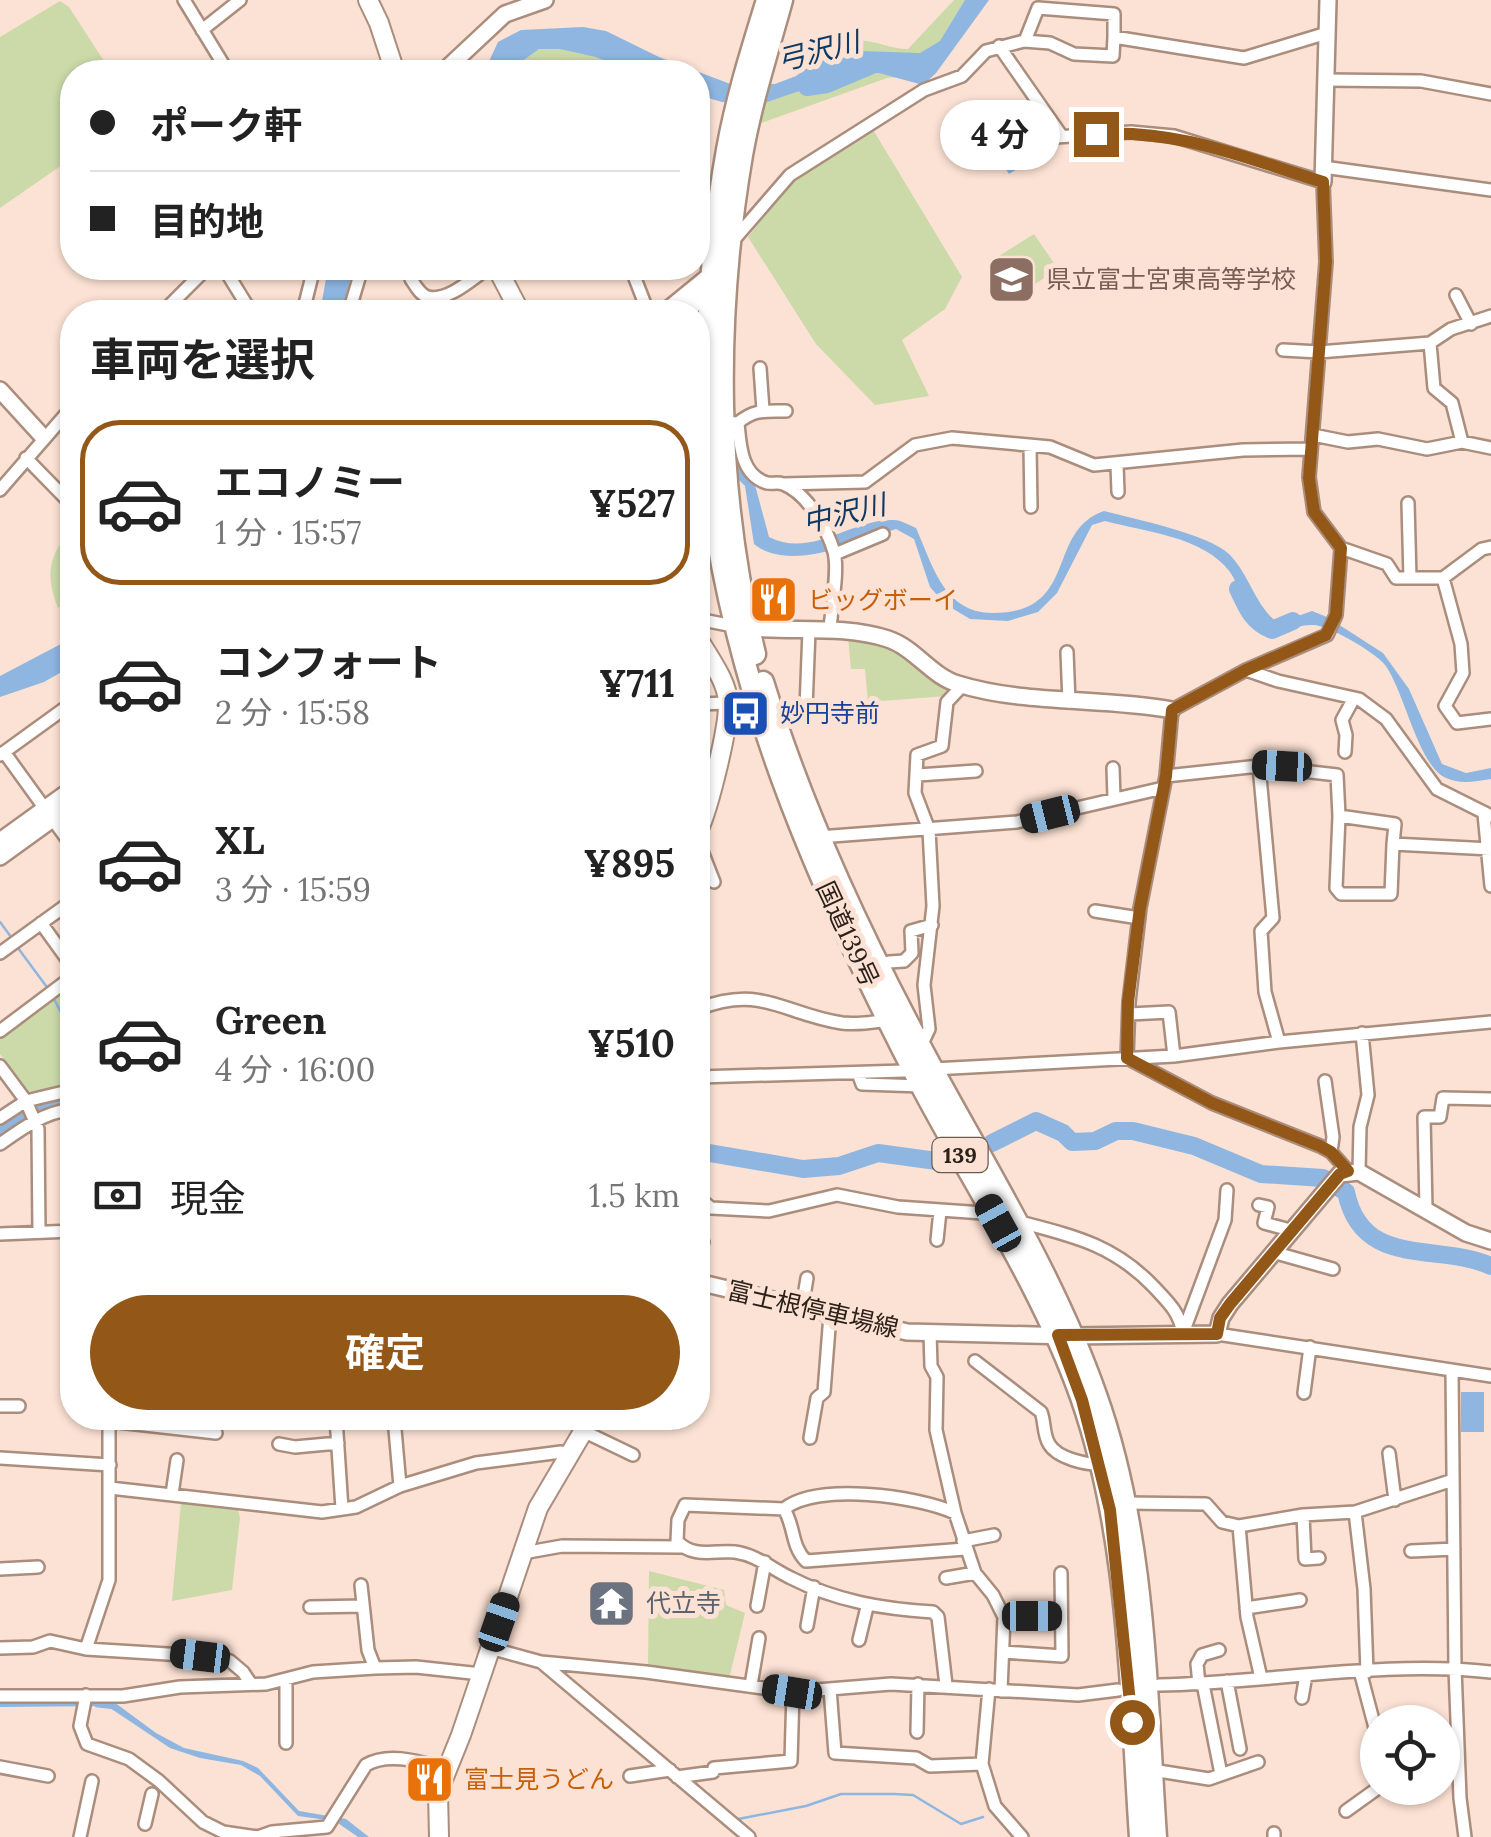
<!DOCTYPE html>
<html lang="ja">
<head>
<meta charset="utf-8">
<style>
  :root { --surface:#fff; --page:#f6f6f6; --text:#222; --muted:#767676; --line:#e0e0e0; --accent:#935718 }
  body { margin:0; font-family:Lora,"Noto Sans JP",serif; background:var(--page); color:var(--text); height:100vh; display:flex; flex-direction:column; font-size:38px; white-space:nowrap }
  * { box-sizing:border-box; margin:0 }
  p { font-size:32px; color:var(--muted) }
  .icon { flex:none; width:55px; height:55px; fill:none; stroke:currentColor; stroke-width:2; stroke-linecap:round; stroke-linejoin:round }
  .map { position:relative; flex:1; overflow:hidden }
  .panel { position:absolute; left:60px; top:300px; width:650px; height:1130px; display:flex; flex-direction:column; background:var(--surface); border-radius:40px; box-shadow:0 2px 8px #0004 }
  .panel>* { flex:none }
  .banner { position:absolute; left:60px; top:60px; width:650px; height:220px; border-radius:40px; box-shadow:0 2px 8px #0004; display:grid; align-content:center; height:220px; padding:0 30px; background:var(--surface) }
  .tools { position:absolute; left:1360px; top:1705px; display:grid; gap:20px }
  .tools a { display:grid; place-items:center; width:100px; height:100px; border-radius:50%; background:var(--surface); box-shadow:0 2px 8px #0004; font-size:50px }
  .end { position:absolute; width:45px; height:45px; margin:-22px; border:12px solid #935718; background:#fff; box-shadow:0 0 0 5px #fff }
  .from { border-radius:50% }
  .bubble { position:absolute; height:70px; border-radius:35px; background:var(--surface); box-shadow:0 2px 8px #0004; font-size:32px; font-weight:700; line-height:70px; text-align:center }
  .car { position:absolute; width:30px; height:60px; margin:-30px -15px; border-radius:12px; box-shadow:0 0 8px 2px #0007; background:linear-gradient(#222 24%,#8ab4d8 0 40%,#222 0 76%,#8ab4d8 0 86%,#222 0) }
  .banner b { display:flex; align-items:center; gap:35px; height:95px; font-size:38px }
  .banner b+b { border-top:2px solid var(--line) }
  .banner i { width:25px; height:25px; background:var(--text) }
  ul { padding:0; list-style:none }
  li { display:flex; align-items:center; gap:30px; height:165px; margin:0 20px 15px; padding:0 10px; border:5px solid transparent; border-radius:40px }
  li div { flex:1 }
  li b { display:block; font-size:38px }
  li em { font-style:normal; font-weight:700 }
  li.on { border-color:var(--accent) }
  li>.icon { width:90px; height:90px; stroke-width:1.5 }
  h2 { padding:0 30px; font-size:45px; line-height:120px }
  .pay { display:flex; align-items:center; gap:25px; height:110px; padding:0 30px; font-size:38px }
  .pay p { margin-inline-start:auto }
  .action { display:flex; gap:20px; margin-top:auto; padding:20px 30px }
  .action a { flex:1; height:115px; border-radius:60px; background:var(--accent); color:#fff; font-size:40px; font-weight:700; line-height:115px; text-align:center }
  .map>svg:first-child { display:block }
  .green { fill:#ccdaa9 }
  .water { fill:#8eb6e1 }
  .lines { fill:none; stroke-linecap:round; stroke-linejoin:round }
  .stream { stroke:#8eb6e1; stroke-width:2.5 }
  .river { stroke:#8eb6e1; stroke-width:18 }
  .street-casing { stroke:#aa8d7c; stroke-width:16 }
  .secondary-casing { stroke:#aa8d7c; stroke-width:20 }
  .primary-casing { stroke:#aa8d7c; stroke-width:22 }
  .highway-casing { stroke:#aa8d7c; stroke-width:25 }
  .street { stroke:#fff; stroke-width:11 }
  .secondary { stroke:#fff; stroke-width:15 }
  .primary { stroke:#fff; stroke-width:18 }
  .highway { stroke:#fff; stroke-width:20 }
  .route { stroke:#935718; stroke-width:12 }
  .labels { text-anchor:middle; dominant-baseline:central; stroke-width:10; stroke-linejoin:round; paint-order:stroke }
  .shield { fill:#fce2d4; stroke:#6a5b52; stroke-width:2.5 }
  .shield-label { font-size:22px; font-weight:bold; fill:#2c211a }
  .education-label { font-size:25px; fill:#785e54; stroke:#fce2d4; text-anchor:start }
  .food-label { font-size:25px; fill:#c56008; stroke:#fce2d4; text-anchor:start }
  .transit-label { font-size:25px; fill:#164399; stroke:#fce2d4; text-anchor:start }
  .street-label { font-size:25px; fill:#2c211a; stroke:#fce2d4 }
  .worship-label { font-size:25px; fill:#5b616d; stroke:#fce2d4; text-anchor:start }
  .water-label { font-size:28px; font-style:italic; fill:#0f3962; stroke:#fce2d4 }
</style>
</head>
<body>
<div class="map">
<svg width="1491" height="1837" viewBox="0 0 1491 1837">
  <rect width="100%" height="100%" fill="#fce2d4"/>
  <path class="green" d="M954 0H980L925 75 887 78 761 123 763 92 842 59 852 41C869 37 888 49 908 49Z
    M60 1 69 7 111 72H72V158L0 208V37Z
    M543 46 662 64 675 72H506L511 63Z
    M872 128 962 277 945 309 902 340 929 396 875 405 816 344 748 237 804 166Z
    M1034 234 1058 269 1017 296 994 259Z
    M72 528 70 600 58 608C45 574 48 557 72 528Z
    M848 637 910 656 949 690 947 696 868 702 865 669H851Z
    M72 984V1084L27 1092 0 1054V1036Z
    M181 1503 238 1509 240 1518 232 1590 172 1601Z
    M649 1571 724 1590 726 1605 745 1613 729 1679 648 1666Z"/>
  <path class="water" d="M965 0H989L936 73 923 85 879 73H852L767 102H722L698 95V72H632L596 57 560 49H539L507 72H484L498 42 521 30 583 27 606 31 659 57 733 85 775 84 796 76 829 50 920 53 940 41Z
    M1009 128 1030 161 1009 174 988 141Z
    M328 268H353L342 312H320Z
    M741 464 755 485 769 537C812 559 852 518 894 520 901 520 909 525 916 528 933 566 944 613 993 613 1080 613 1045 531 1104 511 1134 519 1208 534 1229 554 1250 575 1255 606 1278 623L1312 611 1327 617 1383 653 1409 689 1442 764 1466 773 1491 768V779C1476 781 1461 785 1446 778 1418 766 1405 692 1385 665 1376 653 1329 625 1313 625 1298 624 1281 635 1268 628 1245 618 1243 591 1230 572 1203 536 1145 532 1105 521L1092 525 1057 593 1038 612 1008 621 970 619 945 604 930 587 914 539 896 529C857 542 789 573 754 544L745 486 737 478 698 481 699 466Z
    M72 552V666L44 682 0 697V676L59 645 69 633 65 578Z
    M1461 1392H1484V1432H1461Z
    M0 1700 114 1702 156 1733 184 1748 243 1761 258 1768 299 1811 346 1819 369 1837H358L335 1821 298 1816 260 1776 241 1765 200 1758 170 1748 107 1706 0 1707Z"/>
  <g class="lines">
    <path class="stream" d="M0 922 11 937
      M18 948 49 990
      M53 997 72 1034
      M96 1706 113 1708
      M733 1820 806 1806 841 1794H894L913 1795 961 1824 983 1817"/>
    <path class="river" d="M807 87 827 84 872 65
      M1238 589C1247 608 1252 622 1272 630L1293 621
      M0 1132 41 1106 72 1100
      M992 1143 1036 1121 1063 1133 1072 1142 1095 1141 1116 1131H1133L1194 1146 1261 1174 1323 1178 1346 1192C1362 1270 1438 1242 1491 1266
      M698 1151 803 1169 839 1166 878 1153 944 1162"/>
    <defs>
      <path id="street" d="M184 0 228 72
        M202 30 240 0
        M1025 41 1038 8 1114 14V37
        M999 46 1061 135
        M1326 80 1421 81 1491 94
        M1041 138 1131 132 1174 136 1323 182 1326 262 1309 477 1314 512 1341 548 1336 615 1327 635 1246 670 1172 710 1166 776 1140 908 1129 1002 1127 1058 1212 1103 1320 1146 1331 1152 1348 1171
        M1323 167 1491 190
        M732 242 790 175 924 90 962 76 986 51 1024 41 1050 43 1074 54 1113 56 1114 37 1244 58 1327 33
        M224 268 251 312
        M631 268 648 312
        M411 279C415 285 420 295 428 297 448 302 473 278 488 268
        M1456 295 1471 324
        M163 312 207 268
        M303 312 314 268
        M349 312 362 268
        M1283 350 1319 352 1430 343
        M760 368 763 410
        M723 422 738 423C740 445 741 475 767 483 772 484 778 482 783 484 807 493 827 528 834 552 839 571 831 609 830 630
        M738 423C754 409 766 411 786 411
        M1313 435 1348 442 1378 439 1427 449 1462 442 1491 448
        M1462 442 1452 403 1434 388 1430 343 1451 329 1491 316
        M1030 446 1031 507
        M26 458 72 505
        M1117 465 1118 492
        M783 484 865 482 915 445 952 438 1050 447 1094 465 1243 450 1311 449
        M0 490 72 407
        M1408 503 1410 578
        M1341 548 1387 564 1396 578H1443L1482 549 1491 547
        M835 554 883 534
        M1443 578 1461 644 1463 673 1445 706 1457 723 1491 719
        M698 619 733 626
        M1067 652 1069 702
        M1246 670 1278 681 1359 699 1386 719 1437 789 1491 816
        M698 704 728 703
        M806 708 809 630
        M4 752 72 846
        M1345 752 1346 735 1342 720 1354 698
        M0 755 72 703
        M1259 766 1273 918 1261 931 1265 992 1279 1042
        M1113 768 1114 798
        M918 775 976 771
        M1166 776 1259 766 1337 775 1339 816 1336 888 1341 894H1391L1393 844 1491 849
        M1484 814 1491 886
        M1339 816 1395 824 1393 844
        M819 837 1017 822 1163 788
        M698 841 714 882
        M1095 911 1139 918
        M41 923 72 966
        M0 953 72 901
        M889 962 904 961 912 953 911 931 932 925
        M698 1009C762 984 783 1014 842 1023 858 1025 874 1022 890 1020
        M1130 1014 1169 1012 1174 1056
        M0 1031 72 977
        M921 1046 929 1029 924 985 933 906 929 830 915 793 917 755 942 746 947 702 963 685
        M0 1066 26 1101 38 1129 39 1232
        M933 1069 1174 1056 1279 1042 1491 1022
        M858 1073 862 1084 922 1086
        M698 1077 904 1071
        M1325 1081 1333 1137 1331 1152
        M0 1118 26 1101 72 1090
        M0 1144C24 1127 43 1113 72 1109
        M1359 1172 1360 1127 1368 1095 1362 1033
        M698 1197 711 1208 769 1211 837 1195 898 1207 983 1213 994 1220
        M1259 1205 1268 1207 1264 1223 1294 1231
        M1426 1209 1424 1117H1440L1443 1098 1491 1099
        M1020 1222C1074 1236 1114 1245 1154 1287 1169 1303 1179 1312 1183 1333
        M0 1234 72 1231
        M937 1240 940 1211
        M698 1248 703 1242
        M1276 1253 1333 1269
        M802 1308 807 1278
        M930 1333 931 1366 937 1377 936 1430 955 1513 975 1573 993 1595 1004 1617 1001 1691
        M1183 1333 1225 1220 1227 1190
        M1217 1334 1491 1376
        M975 1361 1041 1412C1045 1422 1043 1434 1049 1444 1057 1458 1086 1465 1101 1464
        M1452 1371 1455 1668 1460 1798 1465 1837
        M1304 1393 1310 1347
        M0 1406H19
        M336 1418 342 1509
        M394 1418 400 1486
        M109 1421 216 1433
        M583 1431 633 1455
        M810 1438 817 1398 824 1392 830 1315
        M279 1444 295 1447 338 1443
        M1389 1453 1395 1500
        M0 1458 110 1465
        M110 1488 322 1512 356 1507 400 1486 476 1463 561 1452 569 1455
        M172 1494 177 1460
        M1126 1503 1206 1504 1222 1522 1239 1526
        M784 1509C817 1482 918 1496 955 1513
        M1355 1512 1364 1589 1367 1672
        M1303 1515 1305 1559 1319 1558
        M963 1541 994 1535
        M1411 1551 1454 1549
        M523 1553 562 1546 681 1547
        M0 1569 38 1567
        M946 1578 975 1573
        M361 1585 368 1650 375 1668
        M757 1606 765 1562
        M310 1607 363 1606
        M1246 1608 1300 1600
        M1004 1617 1061 1616
        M807 1626 814 1587
        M859 1640 867 1607
        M0 1648 33 1647 50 1641 86 1649 200 1656 230 1661 243 1672 251 1684
        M490 1648 541 1662 749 1837
        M86 1649 109 1580V1418
        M1003 1652 1062 1656 1061 1573
        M541 1662 646 1672 792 1692 891 1684 1078 1695 1118 1690
        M1360 1671 1378 1739
        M1261 1678 1247 1617 1239 1526 1303 1515 1355 1512 1453 1480
        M286 1681V1743
        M1227 1681 1240 1749
        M1199 1684 1197 1664 1202 1655 1219 1650
        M1203 1684 1221 1774
        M751 1685 759 1638
        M946 1685 938 1617 933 1612C883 1609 836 1601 791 1578 772 1569 757 1555 735 1552 715 1550 693 1559 677 1541L678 1520 685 1505 784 1509C795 1527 791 1546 806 1561L965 1549
        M1159 1685C1270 1683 1381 1660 1491 1672
        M830 1689 835 1753 916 1758 930 1766 982 1764
        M989 1689 982 1764 995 1806 1022 1837
        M86 1695 80 1726 87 1744 129 1759 159 1781 203 1822 223 1832 258 1837
        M0 1696H123L180 1687 266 1684 313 1672 375 1668 416 1667 481 1674
        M1302 1698 1306 1675
        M917 1732 918 1684
        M0 1767 48 1776
        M1152 1770 1209 1779 1258 1762
        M630 1776 670 1770
        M677 1777 713 1772 714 1768 791 1761 793 1692
        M1408 1788 1411 1793
        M1346 1811 1378 1788
        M145 1824 152 1794
        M1274 1833V1837
        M80 1837 92 1781
        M258 1837 272 1832 327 1827 366 1765C390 1751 423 1763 447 1769"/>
      <path id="secondary" d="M443 72 505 14 545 0
        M1323 182 1328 0
        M665 312 709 276 715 281
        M683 312 713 291
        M0 390 43 437
        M742 627C790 633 841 624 888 639 915 648 931 676 958 684 1026 705 1102 697 1172 710
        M0 841 72 789
        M0 857 72 805
        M698 1282 907 1332 1073 1336 1217 1334 1221 1318 1230 1304 1340 1174 1359 1172 1466 1233 1491 1241"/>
      <path id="primary" d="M368 0 379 23 395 72
        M497 268 520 312
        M698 638C708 657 727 680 728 702 729 727 709 808 698 831
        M439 1837 438 1792 461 1735 538 1508 591 1418"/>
      <path id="highway" d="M767 0C752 49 736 99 727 150 716 210 711 271 708 333 706 371 703 411 706 449 725 677 817 886 922 1087 976 1189 1042 1287 1081 1397 1130 1537 1130 1690 1140 1837
        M755 654C715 491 714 320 742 155 751 103 768 51 782 0
        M763 682C805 818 866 946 933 1070 991 1176 1056 1281 1096 1395 1146 1535 1146 1690 1156 1837"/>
    </defs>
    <use href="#street" class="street-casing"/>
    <use href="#secondary" class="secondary-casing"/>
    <use href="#primary" class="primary-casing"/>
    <use href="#highway" class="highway-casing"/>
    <use href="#street" class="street"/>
    <use href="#secondary" class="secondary"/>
    <use href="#primary" class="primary"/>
    <use href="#highway" class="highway"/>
  </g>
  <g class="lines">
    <path class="route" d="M1096 134C1179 129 1245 158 1323 182L1326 262 1309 478 1314 512 1341 548 1336 615 1326 635 1246 670 1172 710 1166 776 1140 908 1128 1002 1127 1058 1212 1103 1320 1146 1331 1152 1348 1171 1340 1174 1230 1304 1220 1318 1217 1334 1058 1335 1082 1400 1110 1510 1132 1722"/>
  </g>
  <defs>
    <symbol id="school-square" viewBox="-11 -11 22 22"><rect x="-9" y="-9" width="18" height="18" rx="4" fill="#8d6e63" stroke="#fce2d4"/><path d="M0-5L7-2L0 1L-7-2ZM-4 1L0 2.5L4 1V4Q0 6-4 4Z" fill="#fff"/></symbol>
    <symbol id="restaurant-square" viewBox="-11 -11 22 22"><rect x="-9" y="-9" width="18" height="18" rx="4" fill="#e8710a" stroke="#fce2d4"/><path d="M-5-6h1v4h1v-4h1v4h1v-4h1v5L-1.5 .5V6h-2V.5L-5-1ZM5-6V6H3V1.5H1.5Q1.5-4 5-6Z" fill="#fff"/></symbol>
    <symbol id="bus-square" viewBox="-11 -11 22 22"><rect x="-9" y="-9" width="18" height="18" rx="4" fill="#1a4fb4" stroke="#fce2d4"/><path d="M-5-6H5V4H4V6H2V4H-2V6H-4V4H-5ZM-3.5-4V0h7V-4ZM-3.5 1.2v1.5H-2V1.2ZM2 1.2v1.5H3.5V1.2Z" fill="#fff"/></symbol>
    <symbol id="temple-square" viewBox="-11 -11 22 22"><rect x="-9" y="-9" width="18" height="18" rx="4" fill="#6b7280" stroke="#fce2d4"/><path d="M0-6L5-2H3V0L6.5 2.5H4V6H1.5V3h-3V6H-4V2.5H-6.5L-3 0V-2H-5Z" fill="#fff"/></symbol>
  </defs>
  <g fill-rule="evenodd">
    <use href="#school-square" x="984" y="252" width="55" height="55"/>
    <use href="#restaurant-square" x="746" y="572" width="55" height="55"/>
    <use href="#bus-square" x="718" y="686" width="55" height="55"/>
    <use href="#temple-square" x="584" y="1576" width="55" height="55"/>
    <use href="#restaurant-square" x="402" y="1752" width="55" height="55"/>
  </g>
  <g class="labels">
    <rect class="shield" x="932.5" y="1138" width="55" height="34" rx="8"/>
    <g class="shield-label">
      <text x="960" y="1155">139</text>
    </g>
    <g class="education-label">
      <text x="1046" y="279">県立富士宮東高等学校</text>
    </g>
    <g class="food-label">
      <text x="808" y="600">ビッグボーイ</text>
      <text x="464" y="1779">富士見うどん</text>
    </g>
    <g class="transit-label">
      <text x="780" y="713">妙円寺前</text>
    </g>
    <g class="street-label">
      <text transform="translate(848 934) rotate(65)">国道139号</text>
      <text transform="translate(813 1309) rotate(13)">富士根停車場線</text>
    </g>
    <g class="worship-label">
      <text x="646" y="1603">代立寺</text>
    </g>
    <g class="water-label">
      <text transform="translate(818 51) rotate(-14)">弓沢川</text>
      <text transform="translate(844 513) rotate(-13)">中沢川</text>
    </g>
  </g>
</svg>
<div class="tools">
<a><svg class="icon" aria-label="locate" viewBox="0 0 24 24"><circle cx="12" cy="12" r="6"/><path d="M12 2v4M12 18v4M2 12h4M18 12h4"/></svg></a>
</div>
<i class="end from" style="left:1132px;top:1722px"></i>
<i class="end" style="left:1096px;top:134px"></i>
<div class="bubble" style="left:940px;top:100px;width:120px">4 分</div>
<i class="car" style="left:1282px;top:766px;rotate:273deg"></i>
<i class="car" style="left:1050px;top:814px;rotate:256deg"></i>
<i class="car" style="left:998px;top:1223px;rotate:331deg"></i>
<i class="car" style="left:1032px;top:1616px;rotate:90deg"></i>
<i class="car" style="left:499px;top:1622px;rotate:19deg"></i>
<i class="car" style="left:200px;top:1656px;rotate:277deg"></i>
<i class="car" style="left:792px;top:1692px;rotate:279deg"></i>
<div class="banner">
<b><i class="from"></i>ポーク軒</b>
<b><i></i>目的地</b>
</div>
<section class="panel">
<h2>車両を選択</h2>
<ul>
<li class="on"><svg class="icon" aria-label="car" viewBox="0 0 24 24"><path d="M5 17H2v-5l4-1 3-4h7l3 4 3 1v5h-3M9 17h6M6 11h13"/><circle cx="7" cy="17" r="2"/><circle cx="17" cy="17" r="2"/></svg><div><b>エコノミー</b><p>1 分 · 15:57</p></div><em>¥527</em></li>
<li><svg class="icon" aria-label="car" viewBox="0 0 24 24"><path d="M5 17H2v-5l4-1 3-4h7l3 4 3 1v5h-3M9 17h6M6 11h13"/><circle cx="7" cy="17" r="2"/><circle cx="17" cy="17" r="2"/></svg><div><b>コンフォート</b><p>2 分 · 15:58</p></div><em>¥711</em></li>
<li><svg class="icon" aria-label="car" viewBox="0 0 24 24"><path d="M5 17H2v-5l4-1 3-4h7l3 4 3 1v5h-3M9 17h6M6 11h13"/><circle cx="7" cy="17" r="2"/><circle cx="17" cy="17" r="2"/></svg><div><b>XL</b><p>3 分 · 15:59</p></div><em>¥895</em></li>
<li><svg class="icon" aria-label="car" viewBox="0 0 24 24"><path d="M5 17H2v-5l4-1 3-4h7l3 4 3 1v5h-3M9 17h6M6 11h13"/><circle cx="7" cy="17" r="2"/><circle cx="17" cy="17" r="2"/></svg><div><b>Green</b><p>4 分 · 16:00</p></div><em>¥510</em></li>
</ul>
<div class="pay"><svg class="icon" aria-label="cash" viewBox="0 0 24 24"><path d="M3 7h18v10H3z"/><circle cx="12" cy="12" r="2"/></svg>現金<p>1.5 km</p></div>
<div class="action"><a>確定</a></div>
</section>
</div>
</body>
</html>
